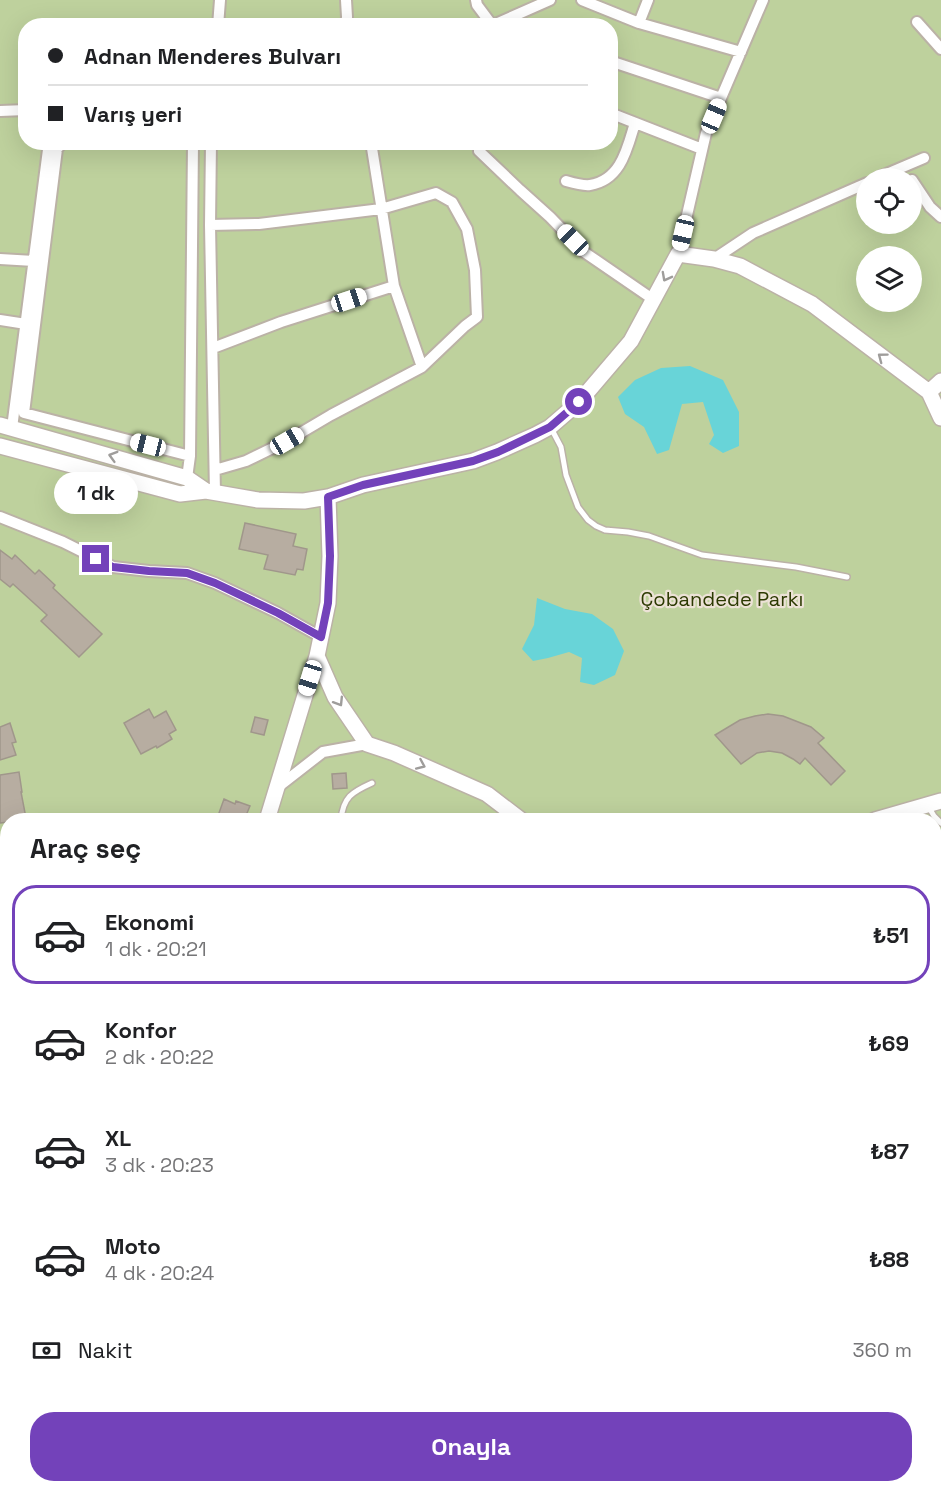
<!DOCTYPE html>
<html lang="tr">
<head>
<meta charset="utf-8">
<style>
  :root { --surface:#fff; --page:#f2f2f2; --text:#202124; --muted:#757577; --line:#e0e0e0; --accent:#7342ba }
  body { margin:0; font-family:"Space Grotesk",sans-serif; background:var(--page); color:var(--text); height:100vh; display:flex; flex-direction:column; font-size:22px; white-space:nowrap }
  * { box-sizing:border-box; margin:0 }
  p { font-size:20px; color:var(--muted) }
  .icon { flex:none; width:33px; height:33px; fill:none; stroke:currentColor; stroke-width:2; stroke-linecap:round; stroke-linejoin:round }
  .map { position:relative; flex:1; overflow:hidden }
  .drawer { position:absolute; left:0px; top:813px; width:942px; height:680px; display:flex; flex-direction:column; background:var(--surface); border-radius:24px 24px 0 0; box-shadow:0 6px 24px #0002 }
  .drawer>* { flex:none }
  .banner { position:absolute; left:18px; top:18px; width:600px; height:132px; border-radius:24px; box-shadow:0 6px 24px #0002; display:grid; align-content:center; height:132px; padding:0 30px; background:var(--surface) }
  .controls { position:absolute; left:856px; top:168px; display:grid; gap:12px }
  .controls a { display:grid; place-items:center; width:66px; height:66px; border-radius:50%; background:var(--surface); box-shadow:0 6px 24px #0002; font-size:30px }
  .end { position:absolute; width:27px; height:27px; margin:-14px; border:8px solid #7342ba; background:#fff; box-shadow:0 0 0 3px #fff }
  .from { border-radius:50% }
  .bubble { position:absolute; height:42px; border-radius:21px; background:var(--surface); box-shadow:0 6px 24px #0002; font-size:20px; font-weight:700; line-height:42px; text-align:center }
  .car { position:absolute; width:18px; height:36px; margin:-18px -9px; border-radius:8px; box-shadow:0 0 4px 2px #0007; background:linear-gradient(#fff 24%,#345 0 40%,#fff 0 76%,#345 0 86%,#fff 0) }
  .banner b { display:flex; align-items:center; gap:21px; height:57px; font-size:22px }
  .banner b+b { border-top:2px solid var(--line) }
  .banner i { width:15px; height:15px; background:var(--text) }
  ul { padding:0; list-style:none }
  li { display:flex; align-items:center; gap:18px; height:99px; margin:0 12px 9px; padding:0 18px; border:3px solid transparent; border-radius:24px }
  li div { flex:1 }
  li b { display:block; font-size:22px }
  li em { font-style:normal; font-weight:700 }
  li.selected { border-color:var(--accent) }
  li>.icon { width:54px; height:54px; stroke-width:1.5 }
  h2 { padding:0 30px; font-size:27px; line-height:72px }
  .pay { display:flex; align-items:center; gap:15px; height:66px; padding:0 30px; font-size:22px }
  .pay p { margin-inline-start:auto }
  .button { display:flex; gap:12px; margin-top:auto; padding:12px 30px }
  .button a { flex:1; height:69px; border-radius:24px; background:var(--accent); color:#fff; font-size:24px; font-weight:700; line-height:69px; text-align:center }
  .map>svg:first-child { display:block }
  .green { fill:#bed19d; fill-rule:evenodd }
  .water { fill:#68d4d8 }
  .building { fill:#b7ada1; stroke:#a0978b; stroke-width:1.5 }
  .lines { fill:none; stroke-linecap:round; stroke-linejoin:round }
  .lane-casing { stroke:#bbb2a6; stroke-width:8 }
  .street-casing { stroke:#bbb2a6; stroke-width:14 }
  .secondary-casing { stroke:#bbb2a6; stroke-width:18 }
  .lane { stroke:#fff; stroke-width:5 }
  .street { stroke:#fff; stroke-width:10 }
  .secondary { stroke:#fff; stroke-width:15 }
  .oneway { stroke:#9f9d9b }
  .route { stroke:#7342ba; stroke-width:8 }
  .labels { text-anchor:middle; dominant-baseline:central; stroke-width:4.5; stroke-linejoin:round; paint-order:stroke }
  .park-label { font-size:20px; fill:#2c3a02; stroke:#ece2d6 }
</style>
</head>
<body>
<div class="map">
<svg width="941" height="1492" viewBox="0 0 941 1492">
  <rect width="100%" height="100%" fill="#ece2d6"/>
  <path class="green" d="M0 0H941V1492H0ZM26 26H610V142H26ZM867 178H912V224H867ZM867 256H912V302H867ZM8 820H934V1485H8Z"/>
  <path class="water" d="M690 366 723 380 739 412V446L723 453 709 444 714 435 703 402 682 404 669 450 657 454 644 427 625 414 618 397 635 380 661 368Z
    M537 598 565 609 592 614 613 629 624 651 615 675 594 685 580 682 582 658 569 652 548 658 533 661 522 649 534 625Z
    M941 1104V1492H347V1485H934V1110Z"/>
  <path class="building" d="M245 523 296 534 293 546 307 549 303 570 297 569 295 575 264 569 268 555 239 549Z
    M0 550 12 559 15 555 35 574 39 570 55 585 53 588 102 634 79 657 41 621 47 615 13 584 10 587 0 579Z
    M149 709 154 718 166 711 176 730 169 734 172 739 157 748 156 746 141 754 124 723Z
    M768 714 783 716 811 727 824 738 818 743 845 771 831 785 805 758 800 764 793 759 782 753 769 751 757 753 741 764 715 735 740 720 755 716Z
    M255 717 268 720 264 735 251 732Z
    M10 723 16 742 12 743 16 755 0 760V727Z
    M19 772 22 792H21L26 818 8 820V822L0 823V775Z
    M346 773 347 788 333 789 332 774Z
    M224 799 235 804 236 801 250 806 244 820H227L228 817 219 813Z"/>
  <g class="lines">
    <defs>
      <path id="lane" d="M551 428 561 447 566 475 578 507 588 520 596 526 605 530 628 532 649 536 702 555 796 567 847 577
        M928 806 934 816 941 823
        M341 820C343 797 352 792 372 783
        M934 883 939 868 941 852
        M934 961 941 963"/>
      <path id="street" d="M476 0 477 5 492 25
        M582 0 639 23 741 52
        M917 22 941 49
        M639 23 648 0
        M218 26 220 0
        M346 26 347 17 346 0
        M491 26 550 0
        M610 61 721 98
        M0 111 26 110
        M610 113 702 149
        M63 142 57 149 24 413 190 456
        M211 142 210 225 215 493
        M371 142 394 286 422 367
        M483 142 479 151 520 190 550 217 584 252 654 300
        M877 178 924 158
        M912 180 930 207 941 217
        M566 181C573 183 583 186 590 185 621 180 627 149 635 123
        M210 225 259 224 381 209 436 193 452 202 467 229 475 270 477 317 465 326 422 367 331 415 287 441 246 461 215 470
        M678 254 706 133 763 0
        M0 259 34 261
        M714 259 753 233 867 183
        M0 320 26 324
        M213 348 281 322 394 286
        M12 428 49 142
        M187 478 190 456 193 142
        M0 517 63 542 113 567 149 571 187 573 215 583 278 613 321 637
        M278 787 323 752 367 744
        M0 1036 8 1057
        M0 1081 8 1077
        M0 1222 6 1225 8 1224"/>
      <path id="secondary" d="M929 392 941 381
        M0 425 187 478 206 491
        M0 446 180 494 206 491 258 500 304 501 328 497 363 485 473 461 497 452 535 435 550 427 579 402 631 341 678 254 714 259 740 266 812 304 929 392 941 418
        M317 656 335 697 367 744 394 753 487 794 521 820
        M267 820 317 656 328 603 330 556 328 497
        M875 820 941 801
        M222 1492 226 1485"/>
    </defs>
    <use href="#lane" class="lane-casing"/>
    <use href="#street" class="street-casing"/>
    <use href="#secondary" class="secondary-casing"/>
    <use href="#lane" class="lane"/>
    <use href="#street" class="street"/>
    <use href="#secondary" class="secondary"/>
  </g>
  <defs><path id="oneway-chevron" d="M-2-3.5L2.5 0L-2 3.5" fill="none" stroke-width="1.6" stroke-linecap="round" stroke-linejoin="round" transform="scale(1.5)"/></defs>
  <g class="oneway">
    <use href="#oneway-chevron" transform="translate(666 277) rotate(118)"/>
    <use href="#oneway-chevron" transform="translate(882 357) rotate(-143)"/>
    <use href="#oneway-chevron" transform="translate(113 456) rotate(-164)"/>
    <use href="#oneway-chevron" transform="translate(339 702) rotate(58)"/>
    <use href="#oneway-chevron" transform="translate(421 765) rotate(24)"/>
  </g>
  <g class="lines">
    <path class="route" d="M96 559 113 567 149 571 187 573 215 583 278 613 321 637 328 603 330 556 328 497 363 485 473 461 498 452 550 427 579 402"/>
  </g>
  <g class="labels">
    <g class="park-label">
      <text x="722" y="599">Çobandede Parkı</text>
    </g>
  </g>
</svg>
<div class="controls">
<a><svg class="icon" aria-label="locate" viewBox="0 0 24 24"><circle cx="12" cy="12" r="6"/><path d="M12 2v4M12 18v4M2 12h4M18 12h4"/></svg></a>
<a><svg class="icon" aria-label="layers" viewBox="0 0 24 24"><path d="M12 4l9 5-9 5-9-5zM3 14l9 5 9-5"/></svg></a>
</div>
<i class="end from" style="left:579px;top:402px"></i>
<i class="end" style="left:96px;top:559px"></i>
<div class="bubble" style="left:54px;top:472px;width:84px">1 dk</div>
<i class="car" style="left:714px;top:116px;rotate:23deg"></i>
<i class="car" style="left:683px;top:233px;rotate:193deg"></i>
<i class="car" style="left:573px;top:240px;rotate:315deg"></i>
<i class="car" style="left:349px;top:300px;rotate:72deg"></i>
<i class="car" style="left:287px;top:441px;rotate:60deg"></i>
<i class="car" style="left:148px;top:445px;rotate:284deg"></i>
<i class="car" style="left:310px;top:678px;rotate:197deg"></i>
<div class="banner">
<b><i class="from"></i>Adnan Menderes Bulvarı</b>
<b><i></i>Varış yeri</b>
</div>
<section class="drawer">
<h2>Araç seç</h2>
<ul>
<li class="selected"><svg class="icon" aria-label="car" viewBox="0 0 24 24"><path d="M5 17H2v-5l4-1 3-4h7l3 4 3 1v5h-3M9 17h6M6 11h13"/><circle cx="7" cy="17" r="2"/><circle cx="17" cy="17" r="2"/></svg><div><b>Ekonomi</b><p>1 dk · 20:21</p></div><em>₺51</em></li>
<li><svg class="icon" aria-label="car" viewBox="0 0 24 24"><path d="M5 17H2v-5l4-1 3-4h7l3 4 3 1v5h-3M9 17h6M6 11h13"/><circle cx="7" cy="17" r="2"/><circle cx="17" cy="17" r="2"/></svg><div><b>Konfor</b><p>2 dk · 20:22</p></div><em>₺69</em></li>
<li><svg class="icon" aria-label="car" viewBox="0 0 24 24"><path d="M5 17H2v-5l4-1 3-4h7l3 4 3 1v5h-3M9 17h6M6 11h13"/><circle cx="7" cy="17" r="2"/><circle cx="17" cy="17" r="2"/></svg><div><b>XL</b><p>3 dk · 20:23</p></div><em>₺87</em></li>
<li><svg class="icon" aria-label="car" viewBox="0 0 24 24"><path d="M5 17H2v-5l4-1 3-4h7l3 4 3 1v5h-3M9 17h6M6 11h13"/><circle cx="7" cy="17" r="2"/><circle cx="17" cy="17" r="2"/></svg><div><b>Moto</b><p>4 dk · 20:24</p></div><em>₺88</em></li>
</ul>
<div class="pay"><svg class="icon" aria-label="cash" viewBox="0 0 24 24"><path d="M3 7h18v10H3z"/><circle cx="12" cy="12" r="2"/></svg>Nakit<p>360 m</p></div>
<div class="button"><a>Onayla</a></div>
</section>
</div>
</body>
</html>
